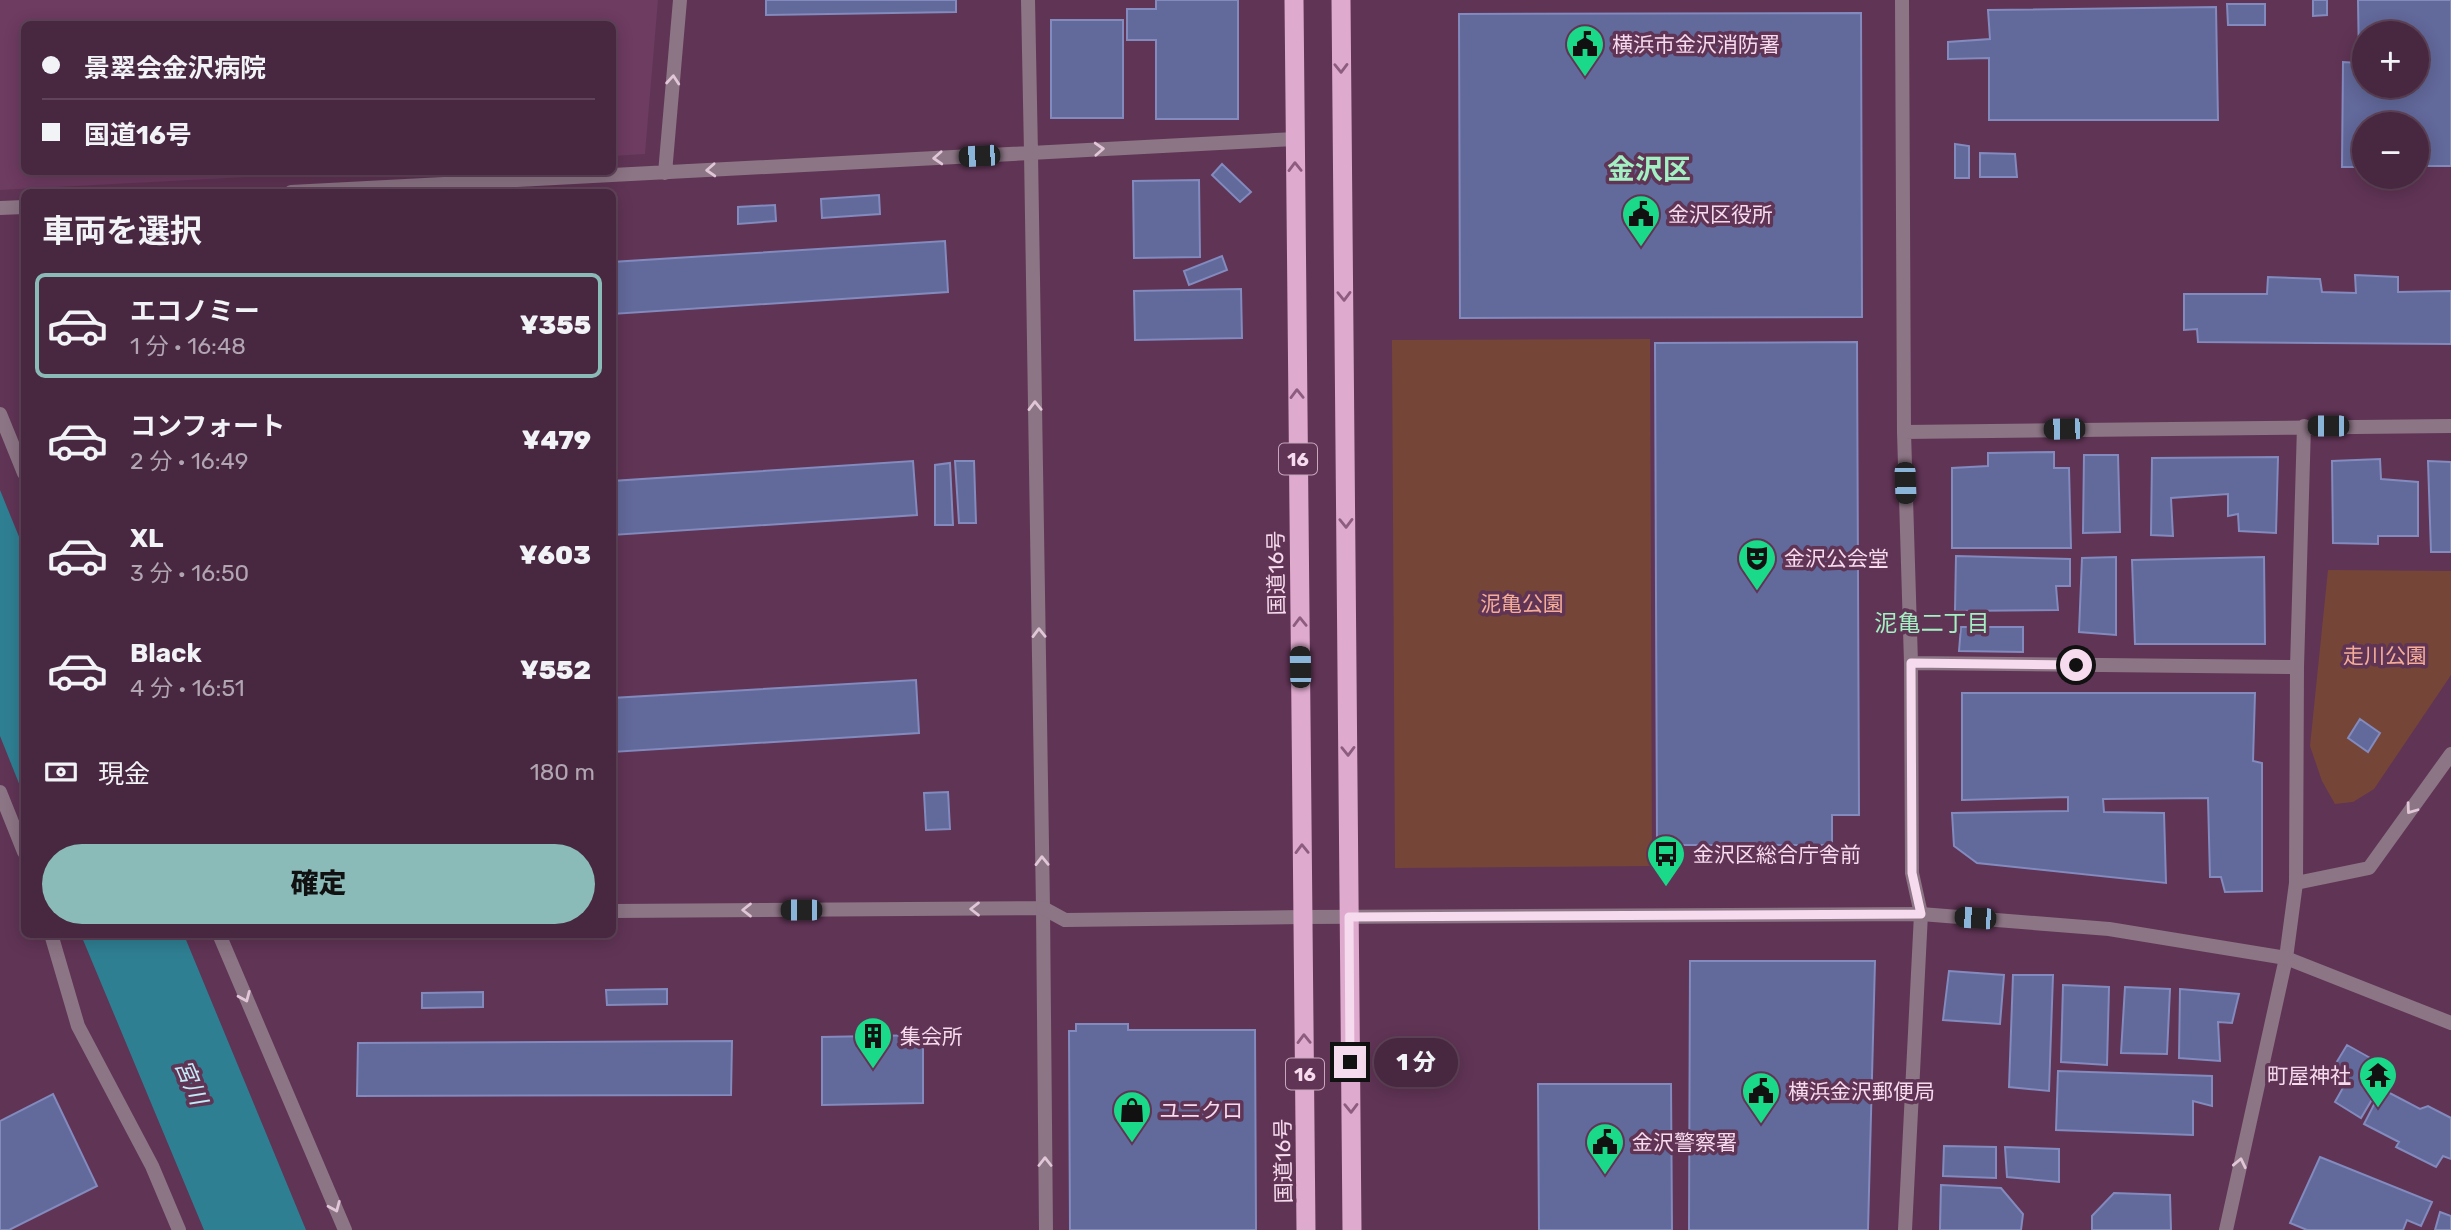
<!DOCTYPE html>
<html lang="ja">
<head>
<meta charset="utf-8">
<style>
  :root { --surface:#482740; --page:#52334b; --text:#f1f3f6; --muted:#b1a5b1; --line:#604459; --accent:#8bbbb9 }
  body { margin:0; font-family:Rubik,"Noto Sans JP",sans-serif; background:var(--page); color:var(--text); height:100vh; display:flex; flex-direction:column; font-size:26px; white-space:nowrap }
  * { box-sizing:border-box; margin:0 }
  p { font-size:23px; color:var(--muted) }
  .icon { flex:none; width:38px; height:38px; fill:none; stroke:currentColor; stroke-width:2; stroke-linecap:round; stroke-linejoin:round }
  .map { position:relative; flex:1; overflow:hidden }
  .drawer { position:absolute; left:21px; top:189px; width:595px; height:749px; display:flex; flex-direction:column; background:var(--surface); border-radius:10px; box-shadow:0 4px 18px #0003,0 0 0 2px var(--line) }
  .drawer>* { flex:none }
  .hud { position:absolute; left:21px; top:21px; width:595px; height:154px; border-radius:10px; box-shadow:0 4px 18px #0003,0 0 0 2px var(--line); display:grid; align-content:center; height:154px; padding:0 21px; background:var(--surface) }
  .buttons { position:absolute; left:2352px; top:21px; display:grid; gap:14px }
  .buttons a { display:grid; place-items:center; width:77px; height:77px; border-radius:50%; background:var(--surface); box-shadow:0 4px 18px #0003,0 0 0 2px var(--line); font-size:35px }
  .end { position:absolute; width:32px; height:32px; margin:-16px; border:9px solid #f6daed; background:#111; box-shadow:0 0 0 4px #111 }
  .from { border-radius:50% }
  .bubble { position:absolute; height:49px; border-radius:24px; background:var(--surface); box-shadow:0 4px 18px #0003,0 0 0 2px var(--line); font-size:23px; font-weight:800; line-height:49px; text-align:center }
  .car { position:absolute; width:21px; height:42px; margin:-21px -10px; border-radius:9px; box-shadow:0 0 5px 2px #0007; background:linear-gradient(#222 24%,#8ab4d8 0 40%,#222 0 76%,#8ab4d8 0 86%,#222 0) }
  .hud b { display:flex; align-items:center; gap:24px; height:66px; font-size:26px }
  .hud b+b { border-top:2px solid var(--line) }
  .hud i { width:18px; height:18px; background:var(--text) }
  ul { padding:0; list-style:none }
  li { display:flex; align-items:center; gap:21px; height:105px; margin:0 14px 10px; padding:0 7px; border:4px solid transparent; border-radius:10px }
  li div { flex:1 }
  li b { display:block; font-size:26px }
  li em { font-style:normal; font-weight:800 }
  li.active { border-color:var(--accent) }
  li>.icon { width:63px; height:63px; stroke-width:1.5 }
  h2 { padding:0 21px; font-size:32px; line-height:84px }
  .pay { display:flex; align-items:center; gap:18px; height:77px; padding:0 21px; font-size:26px }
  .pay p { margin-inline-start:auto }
  .primary-button { display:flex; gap:14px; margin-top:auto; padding:14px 21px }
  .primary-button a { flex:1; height:80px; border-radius:42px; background:var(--accent); color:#111; font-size:28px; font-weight:800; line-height:80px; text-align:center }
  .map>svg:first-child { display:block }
  .built { fill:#6e3b61 }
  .green { fill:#754638 }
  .water { fill:#2f7f93 }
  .building { fill:#62699b; stroke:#828abe; stroke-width:2; fill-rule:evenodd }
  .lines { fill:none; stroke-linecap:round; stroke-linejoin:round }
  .service { stroke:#8c7585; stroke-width:14 }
  .pedestrian { stroke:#8c7585; stroke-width:14 }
  .minor { stroke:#8c7585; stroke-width:14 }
  .tertiary { stroke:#8c7585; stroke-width:14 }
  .trunk { stroke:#deaace; stroke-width:19 }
  .oneway { stroke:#8c5d7f }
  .oneway2 { stroke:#e1c6d8 }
  .route { stroke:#f6daed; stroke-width:9 }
  .labels { text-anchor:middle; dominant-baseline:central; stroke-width:7; stroke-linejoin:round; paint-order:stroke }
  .shield { fill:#603455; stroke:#c9a8bf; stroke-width:2 }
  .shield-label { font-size:19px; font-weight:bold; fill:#f6daed }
  .poi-label { font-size:21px; fill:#f6daed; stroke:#603455; text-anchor:start }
  .street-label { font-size:21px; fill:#f6daed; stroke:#603455 }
  .park-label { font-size:21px; fill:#f4ad98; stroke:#603455 }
  .neighbourhood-label { font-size:23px; fill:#a3f0c2; stroke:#603455 }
  .water-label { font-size:23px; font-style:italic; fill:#c3ebf7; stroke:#603455 }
  .district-label { font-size:28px; font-weight:bold; fill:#a3f0c2; stroke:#603455 }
</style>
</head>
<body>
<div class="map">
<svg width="2451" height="1230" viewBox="0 0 2451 1230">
  <rect width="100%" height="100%" fill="#603455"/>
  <path class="built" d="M0 0H658L645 154 613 156 612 24H24V172H339L0 190Z"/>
  <path class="green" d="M1650 339 1652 866 1395 868 1392 340Z
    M2328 570 2451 571V675L2374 789 2353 802 2335 804 2322 781 2310 746Z"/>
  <path class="water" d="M0 490 24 549V796L0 736Z
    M81 935H184L306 1230H204Z"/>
  <path class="building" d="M766 0H956V12L766 15Z
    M1156 0H1238V119H1156V40H1127V9H1156Z
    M2313 0H2327V15L2313 16Z
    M2358 0H2451V166H2417V124H2364V167H2342L2343 62 2359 63ZM2364 33H2417V86H2364Z
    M2227 4H2265V25H2228Z
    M2216 7 2218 120H1989V58L1948 59V42L1990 39 1988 10Z
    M1861 13 1862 317 1460 318 1459 14Z
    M1051 20H1123V118H1051Z
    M1955 144 1969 146V178H1955Z
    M1980 153 2015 154 2017 177H1980Z
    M1222 164 1251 192 1240 202 1212 175Z
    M1199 180 1200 257 1134 258 1133 181Z
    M879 195 880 214 822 218 821 199Z
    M775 205 776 221 738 224V207Z
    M945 241 948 292 612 314V262Z
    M1222 256 1227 270 1189 285 1184 271Z
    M2355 275 2398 277V292L2451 291V344L2198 342 2197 329 2184 330V294H2267L2268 277 2320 279 2322 292 2356 293Z
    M1241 289 1242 338 1135 340 1134 291Z
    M1857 342 1859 815H1832V845H1657L1655 343Z
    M2054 452V468H2069L2071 548H1952V468L1988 466V453Z
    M2084 455H2118L2120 532 2083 533Z
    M2278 457 2276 533 2239 531 2238 514 2228 516V494L2171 498 2173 536 2151 535 2152 458Z
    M2380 459 2381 479 2418 482V536H2378V544L2333 543 2332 461Z
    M913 461 917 515 612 535V481Z
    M955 461H974L976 523H959Z
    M2428 461 2451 462V552H2431Z
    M950 463 953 525H935V465Z
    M1956 556 2070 559V586H2056L2058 610 1955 611Z
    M2116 557V635L2079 632 2082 558Z
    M2264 557 2265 644H2135L2132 560Z
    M1961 627H2023V652L1959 651Z
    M916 680 919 733 612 752V698Z
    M1962 693H2255L2253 761 2262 763V891L2225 892 2221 877H2210L2208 798 2103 799 2104 812 2164 813 2166 883 1977 863 1954 846 1952 813 2068 811V797L1962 800Z
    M2360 719 2380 733 2368 752 2348 738Z
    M948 792 950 829 926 830 924 793Z
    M1690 961H1875L1868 1230H1689Z
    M1949 971 2004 975 2000 1024 1943 1020Z
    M2013 975H2053L2049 1091 2009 1087Z
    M2063 985 2109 987 2107 1065 2061 1062Z
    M2125 987 2170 989 2167 1054 2121 1053Z
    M667 989V1004L607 1005 606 990Z
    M2180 989 2239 994 2232 1023 2218 1022 2220 1061 2179 1058Z
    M483 992V1007L422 1008V993Z
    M1076 1024H1128V1030H1255L1256 1230H1070L1069 1031H1076Z
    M923 1035V1103L822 1105V1037Z
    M732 1041 731 1095 357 1096 358 1043Z
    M2347 1045 2390 1069 2361 1118 2335 1102 2344 1086 2327 1078Z
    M2058 1071 2212 1076V1106L2193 1101V1135L2056 1130Z
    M1538 1084H1671L1672 1230H1539Z
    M2382 1089 2420 1109 2428 1106 2451 1118V1159L2443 1156 2436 1167 2396 1147 2399 1142 2364 1124Z
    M53 1094 97 1186 9 1230H0V1121Z
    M1944 1146 1996 1147V1178L1943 1176Z
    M2005 1147 2059 1149V1182L2007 1177Z
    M2320 1157 2432 1202 2421 1226 2407 1220 2403 1230H2307L2290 1223Z
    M1941 1185 2001 1188 2023 1214 2021 1230H1940Z
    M2114 1193 2170 1195 2171 1230H2092V1216Z
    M2440 1212 2451 1216V1230H2435Z"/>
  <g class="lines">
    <path class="service" d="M1031 153 1043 908 1046 1230
      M0 414 24 473
      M612 911 1043 908
      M219 934 345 1230"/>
    <path class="pedestrian" d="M0 792 24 852
      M1043 908 1065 920 1303 917
      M51 934 78 1026 152 1166 179 1230"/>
    <path class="minor" d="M1028 0 1031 153
      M1902 0 1904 432 1911 663 1912 873 1921 914 1905 1230
      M665 173 680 0
      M291 192 1295 139
      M0 208 24 207
      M1904 432 2451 426
      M1911 663 2297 667
      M2296 883 2369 868 2451 754
      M2226 1230 2286 958 2296 883 2297 667 2304 426"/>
    <path class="tertiary" d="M1303 917 1921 914 2109 929 2286 958 2451 1023"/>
    <path class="trunk" d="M1294 0 1306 1230
      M1341 0 1352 1230"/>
  </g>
  <defs><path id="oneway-chevron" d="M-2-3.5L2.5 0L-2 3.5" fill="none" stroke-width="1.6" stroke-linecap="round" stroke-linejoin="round" transform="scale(1.75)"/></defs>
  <g class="oneway">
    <use href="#oneway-chevron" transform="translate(1341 68) rotate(89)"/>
    <use href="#oneway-chevron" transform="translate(1295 167) rotate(-91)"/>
    <use href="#oneway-chevron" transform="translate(1344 296) rotate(89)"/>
    <use href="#oneway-chevron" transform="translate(1297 394) rotate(-91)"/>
    <use href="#oneway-chevron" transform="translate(1346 523) rotate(89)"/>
    <use href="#oneway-chevron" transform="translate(1300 622) rotate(-91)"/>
    <use href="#oneway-chevron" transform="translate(1348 751) rotate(89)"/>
    <use href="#oneway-chevron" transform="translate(1302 849) rotate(-91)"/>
    <use href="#oneway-chevron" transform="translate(1304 1039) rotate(-91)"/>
    <use href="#oneway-chevron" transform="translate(1351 1108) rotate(89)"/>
  </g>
  <g class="oneway2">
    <use href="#oneway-chevron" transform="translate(673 80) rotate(-85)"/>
    <use href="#oneway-chevron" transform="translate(1099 149) rotate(-3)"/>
    <use href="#oneway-chevron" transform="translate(938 158) rotate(177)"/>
    <use href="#oneway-chevron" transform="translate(711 170) rotate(177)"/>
    <use href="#oneway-chevron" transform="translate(1035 406) rotate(-91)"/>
    <use href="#oneway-chevron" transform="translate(1039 633) rotate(-91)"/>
    <use href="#oneway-chevron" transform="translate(2411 809) rotate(126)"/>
    <use href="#oneway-chevron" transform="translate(1042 861) rotate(-91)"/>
    <use href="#oneway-chevron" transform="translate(975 909) rotate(180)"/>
    <use href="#oneway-chevron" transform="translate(747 910) rotate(180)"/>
    <use href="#oneway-chevron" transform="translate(245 997) rotate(67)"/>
    <use href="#oneway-chevron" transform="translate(1045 1162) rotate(-90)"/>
    <use href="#oneway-chevron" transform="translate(2240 1163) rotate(-78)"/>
    <use href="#oneway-chevron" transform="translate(335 1207) rotate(67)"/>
  </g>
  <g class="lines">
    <path class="route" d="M1350 1062 1349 917 1921 914 1912 873 1911 663 2076 665"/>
  </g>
  <defs>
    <symbol id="civic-pin" viewBox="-11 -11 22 30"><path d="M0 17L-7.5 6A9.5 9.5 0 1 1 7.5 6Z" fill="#1ad988" stroke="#603455"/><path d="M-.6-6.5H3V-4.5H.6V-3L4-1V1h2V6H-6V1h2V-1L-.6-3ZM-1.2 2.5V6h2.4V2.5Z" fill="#111"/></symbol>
    <symbol id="theatre-pin" viewBox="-11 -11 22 30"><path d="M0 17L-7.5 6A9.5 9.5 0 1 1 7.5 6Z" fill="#1ad988" stroke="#603455"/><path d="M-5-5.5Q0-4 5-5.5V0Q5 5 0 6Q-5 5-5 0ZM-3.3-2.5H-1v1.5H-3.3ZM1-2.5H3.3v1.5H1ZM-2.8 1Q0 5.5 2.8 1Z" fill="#111"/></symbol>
    <symbol id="bus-pin" viewBox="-11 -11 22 30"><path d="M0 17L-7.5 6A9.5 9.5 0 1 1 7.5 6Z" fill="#1ad988" stroke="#603455"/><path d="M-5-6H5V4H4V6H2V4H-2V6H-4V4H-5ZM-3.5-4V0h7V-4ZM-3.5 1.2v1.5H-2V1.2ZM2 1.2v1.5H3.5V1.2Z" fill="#111"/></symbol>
    <symbol id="building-pin" viewBox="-11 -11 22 30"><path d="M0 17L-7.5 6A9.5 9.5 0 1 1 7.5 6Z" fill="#1ad988" stroke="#603455"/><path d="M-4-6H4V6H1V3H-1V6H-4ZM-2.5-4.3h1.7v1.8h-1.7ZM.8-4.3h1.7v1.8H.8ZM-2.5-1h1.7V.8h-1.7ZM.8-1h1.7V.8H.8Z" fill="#111"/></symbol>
    <symbol id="temple-pin" viewBox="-11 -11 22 30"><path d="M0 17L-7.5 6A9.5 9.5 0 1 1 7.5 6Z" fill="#1ad988" stroke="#603455"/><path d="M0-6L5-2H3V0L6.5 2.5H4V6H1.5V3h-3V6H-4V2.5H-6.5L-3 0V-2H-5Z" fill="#111"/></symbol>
    <symbol id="shop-pin" viewBox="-11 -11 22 30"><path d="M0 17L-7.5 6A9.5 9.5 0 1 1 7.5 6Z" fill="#1ad988" stroke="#603455"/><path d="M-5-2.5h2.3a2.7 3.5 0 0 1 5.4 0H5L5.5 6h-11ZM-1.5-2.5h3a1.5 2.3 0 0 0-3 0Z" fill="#111"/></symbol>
  </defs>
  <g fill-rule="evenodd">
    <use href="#civic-pin" x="1563" y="22" width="44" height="60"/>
    <use href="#civic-pin" x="1619" y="192" width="44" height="60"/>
    <use href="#theatre-pin" x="1735" y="536" width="44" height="60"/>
    <use href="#bus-pin" x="1644" y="832" width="44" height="60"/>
    <use href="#building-pin" x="851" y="1014" width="44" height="60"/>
    <use href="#temple-pin" x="2356" y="1053" width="44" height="60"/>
    <use href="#civic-pin" x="1739" y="1069" width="44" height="60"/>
    <use href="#shop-pin" x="1110" y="1088" width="44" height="60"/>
    <use href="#civic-pin" x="1583" y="1120" width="44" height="60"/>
  </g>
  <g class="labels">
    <g class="shield">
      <rect x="1279" y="443.5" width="38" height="31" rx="5"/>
      <rect x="1286" y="1058.5" width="38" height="31" rx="5"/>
    </g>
    <g class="shield-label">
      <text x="1298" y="459">16</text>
      <text x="1305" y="1074">16</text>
    </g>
    <g class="poi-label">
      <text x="1612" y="44">横浜市金沢消防署</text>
      <text x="1668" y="214">金沢区役所</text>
      <text x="1784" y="558">金沢公会堂</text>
      <text x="1693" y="854">金沢区総合庁舎前</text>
      <text x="900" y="1036">集会所</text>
      <text x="2351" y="1075" text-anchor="end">町屋神社</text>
      <text x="1788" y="1091">横浜金沢郵便局</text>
      <text x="1159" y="1110">ユニクロ</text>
      <text x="1632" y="1142">金沢警察署</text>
    </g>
    <g class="street-label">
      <text transform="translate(1276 573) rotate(-91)">国道16号</text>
      <text transform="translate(1283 1161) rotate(-91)">国道16号</text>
    </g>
    <g class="park-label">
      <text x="1522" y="603">泥亀公園</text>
      <text x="2385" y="655">走川公園</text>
    </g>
    <g class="neighbourhood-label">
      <text x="1932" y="623">泥亀二丁目</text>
    </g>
    <g class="water-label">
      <text transform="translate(191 1082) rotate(67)">宮川</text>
    </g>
    <g class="district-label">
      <text x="1649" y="169">金沢区</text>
    </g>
  </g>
</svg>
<div class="buttons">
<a>+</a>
<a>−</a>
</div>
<i class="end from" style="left:2076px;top:665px"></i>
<i class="end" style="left:1350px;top:1062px"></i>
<div class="bubble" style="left:1374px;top:1038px;width:84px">1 分</div>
<i class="car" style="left:979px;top:156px;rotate:267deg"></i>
<i class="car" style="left:2328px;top:426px;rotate:270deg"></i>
<i class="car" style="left:2064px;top:429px;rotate:269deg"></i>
<i class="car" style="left:1905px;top:483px;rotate:178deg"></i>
<i class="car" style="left:1300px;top:667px;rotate:359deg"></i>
<i class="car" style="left:801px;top:910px;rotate:270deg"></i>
<i class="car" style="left:1975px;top:918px;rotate:274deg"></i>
<div class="hud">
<b><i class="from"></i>景翠会金沢病院</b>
<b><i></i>国道16号</b>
</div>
<section class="drawer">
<h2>車両を選択</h2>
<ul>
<li class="active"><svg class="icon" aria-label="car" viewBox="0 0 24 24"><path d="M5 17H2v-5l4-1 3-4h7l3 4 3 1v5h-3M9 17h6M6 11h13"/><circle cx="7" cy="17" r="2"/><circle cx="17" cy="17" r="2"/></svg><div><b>エコノミー</b><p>1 分 · 16:48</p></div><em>¥355</em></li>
<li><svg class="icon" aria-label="car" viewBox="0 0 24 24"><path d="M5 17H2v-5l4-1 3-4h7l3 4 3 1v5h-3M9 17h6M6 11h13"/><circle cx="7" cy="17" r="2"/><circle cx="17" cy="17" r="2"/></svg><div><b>コンフォート</b><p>2 分 · 16:49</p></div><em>¥479</em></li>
<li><svg class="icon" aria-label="car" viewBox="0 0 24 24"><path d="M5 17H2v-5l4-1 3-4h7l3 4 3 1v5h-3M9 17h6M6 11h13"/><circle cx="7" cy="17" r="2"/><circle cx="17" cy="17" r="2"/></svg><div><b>XL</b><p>3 分 · 16:50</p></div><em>¥603</em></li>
<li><svg class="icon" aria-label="car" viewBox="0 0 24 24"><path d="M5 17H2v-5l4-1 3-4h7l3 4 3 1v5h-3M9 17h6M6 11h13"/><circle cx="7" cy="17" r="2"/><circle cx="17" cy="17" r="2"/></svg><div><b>Black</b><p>4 分 · 16:51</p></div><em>¥552</em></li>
</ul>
<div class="pay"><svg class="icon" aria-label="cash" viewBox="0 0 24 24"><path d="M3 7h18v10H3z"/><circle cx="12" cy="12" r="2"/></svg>現金<p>180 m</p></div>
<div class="primary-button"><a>確定</a></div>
</section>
</div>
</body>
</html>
